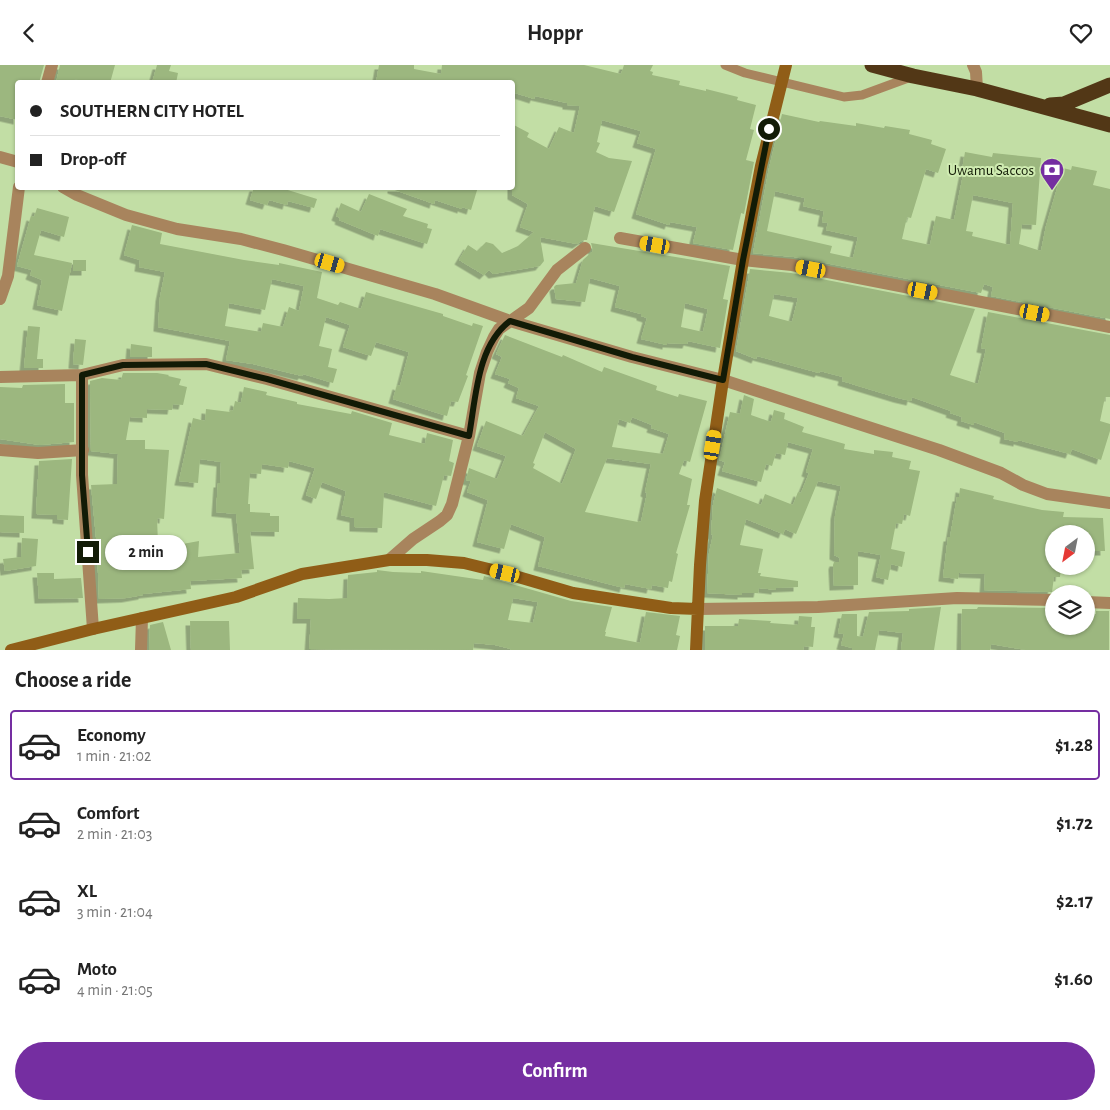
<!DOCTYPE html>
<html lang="en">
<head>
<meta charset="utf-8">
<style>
  :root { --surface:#fff; --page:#f6f6f6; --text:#222; --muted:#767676; --line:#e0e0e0; --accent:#752ea1 }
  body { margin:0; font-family:"Alegreya Sans",sans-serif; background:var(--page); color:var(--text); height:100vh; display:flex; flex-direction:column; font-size:19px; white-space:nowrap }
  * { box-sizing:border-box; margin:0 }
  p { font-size:16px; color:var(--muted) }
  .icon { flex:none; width:28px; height:28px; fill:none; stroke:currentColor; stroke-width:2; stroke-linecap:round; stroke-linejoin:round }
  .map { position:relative; height:585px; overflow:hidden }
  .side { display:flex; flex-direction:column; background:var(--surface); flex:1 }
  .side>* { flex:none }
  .guide { position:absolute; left:15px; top:15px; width:500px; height:110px; border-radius:5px; box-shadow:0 1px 4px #0004; display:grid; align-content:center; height:110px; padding:0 15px; background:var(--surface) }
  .needle { width:32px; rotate:212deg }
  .tools { position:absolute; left:1045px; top:460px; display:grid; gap:10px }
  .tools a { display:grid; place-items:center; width:50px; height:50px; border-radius:50%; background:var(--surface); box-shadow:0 1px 4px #0004; font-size:25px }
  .end { position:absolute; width:22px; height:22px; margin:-11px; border:6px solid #121b06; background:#fff; box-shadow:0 0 0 2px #fff }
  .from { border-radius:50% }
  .bubble { position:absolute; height:35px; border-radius:18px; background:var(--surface); box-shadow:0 1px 4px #0004; font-size:16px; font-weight:600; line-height:35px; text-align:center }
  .car { position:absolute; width:15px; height:30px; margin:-15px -8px; border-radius:6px; box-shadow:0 0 4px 1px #0007; background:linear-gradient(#f5c518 24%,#345 0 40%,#f5c518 0 76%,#345 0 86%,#f5c518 0) }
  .guide b { display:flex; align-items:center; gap:18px; height:48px; font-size:19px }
  .guide b+b { border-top:1px solid var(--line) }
  .guide i { width:12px; height:12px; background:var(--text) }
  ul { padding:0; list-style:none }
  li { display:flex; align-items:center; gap:15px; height:70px; margin:0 10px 8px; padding:0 5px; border:2px solid transparent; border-radius:5px }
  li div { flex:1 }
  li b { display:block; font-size:19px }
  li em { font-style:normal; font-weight:600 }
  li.on { border-color:var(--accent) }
  li>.icon { width:45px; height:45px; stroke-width:1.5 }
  h2 { padding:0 15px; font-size:22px; line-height:60px }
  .cta { display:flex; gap:10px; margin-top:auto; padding:10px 15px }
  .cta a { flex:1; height:58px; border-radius:30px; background:var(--accent); color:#fff; font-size:20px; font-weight:600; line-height:58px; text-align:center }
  header { display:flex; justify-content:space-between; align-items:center; height:65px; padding:0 15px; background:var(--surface); font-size:22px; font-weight:600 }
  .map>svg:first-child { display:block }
  .building { fill:#9cb77f; fill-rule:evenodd; filter:url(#shadow) }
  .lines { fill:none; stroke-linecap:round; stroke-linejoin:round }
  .lane { stroke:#a8845d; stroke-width:9 }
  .street { stroke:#a8845d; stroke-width:12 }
  .secondary { stroke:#905d17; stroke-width:12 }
  .highway { stroke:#523716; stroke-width:15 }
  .route { stroke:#121b06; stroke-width:6 }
  .labels { text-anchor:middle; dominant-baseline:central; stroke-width:4; stroke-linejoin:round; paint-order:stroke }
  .poi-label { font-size:15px; fill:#121b06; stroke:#cfebb1; text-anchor:end }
</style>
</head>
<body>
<header><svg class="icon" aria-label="back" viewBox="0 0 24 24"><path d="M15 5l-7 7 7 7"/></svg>Hoppr<svg class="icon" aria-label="heart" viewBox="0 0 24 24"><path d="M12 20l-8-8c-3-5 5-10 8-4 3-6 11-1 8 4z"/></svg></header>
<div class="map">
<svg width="1110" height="585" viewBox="0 0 1110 585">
  <defs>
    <filter id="shadow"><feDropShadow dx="-4.5" dy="4.5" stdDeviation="0" flood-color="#0004"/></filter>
  </defs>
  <rect width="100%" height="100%" fill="#c2dea5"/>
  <path class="building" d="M0 0H44L39 18H18V55L0 51Z
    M60 0H115L110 18H87L75 14 74 18H56Z
    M157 0H171L169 6 178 8 176 18H152Z
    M379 0H414V4L441 9 442 0H584L621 9 624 0H653L650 6 653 7 652 10 680 16 679 20 706 26V24L738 32 737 35 756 40 750 64 754 65 746 95 754 97 744 149 741 148 733 185 693 178 697 162 670 157 669 160 636 149 656 84 637 78 641 66 602 55 597 77 600 78 596 87 609 93 632 96 614 147 595 141 587 175H583L577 179 540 172 544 196 540 201 493 209 489 205 484 210 459 195 468 180 477 186 486 177 493 179 502 188 518 181 534 167 520 162 528 139 512 130V59L529 68 527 72 549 84 559 62 574 68 580 41 567 40V38L535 31 534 34 512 27V18H376Z
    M782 49 819 57 820 56 856 61V58L884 63 885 61 910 65 909 69 932 75 931 79 946 84 938 108 926 104 911 153 907 152 902 174 930 180 936 151 954 155 964 105H962L965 87 992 92 993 88 1041 93 1036 160 1022 159 1019 179 1041 186 1046 161 1063 103 1071 105 1072 101 1097 106 1093 120 1110 124V254L991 231 993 222 984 219 981 228 794 192 753 188 769 103ZM775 126 805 133 803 141 824 146 822 157 828 158 826 165 858 172 853 193 830 188 832 181 767 166ZM973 130 1013 138 1010 180 972 171 973 167 966 166Z
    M254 122H278L317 134 314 143 288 136 287 140 269 135 267 140 250 135Z
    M392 122H478L471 145 462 142V144L435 135 434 139 392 124Z
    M369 129 407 144 403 151 428 159 427 163 432 164 427 179 380 164 378 171 339 155 340 153 336 151 341 138 361 147Z
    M37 143 69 152 64 172 41 165 34 190 72 198 62 246 37 240 42 215 30 210 32 205 17 201 31 151 34 152Z
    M132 160 162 168 160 179 244 195 279 200V198L322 207 317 233 338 240 340 237 361 244 366 227 443 249V251L472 261 473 258 483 261 466 310 468 311 458 337 451 336 447 351 393 334 397 320 400 321 409 287 376 277 371 291 343 282 350 260 326 252 319 281 332 284 328 302 337 304 333 318 303 309 302 311 253 299 226 295 230 276 158 262 160 232 165 207 139 202 140 195 124 190ZM272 214 304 221 299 246 289 242 283 262 263 258 261 267 225 261 229 238 265 245Z
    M591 178 730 201 723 234 728 235 720 283 688 276 687 279 667 278V280L641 274 647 253 641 251V249L615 242 620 221 590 213 585 237 556 234 554 222 556 220 576 218 583 195 593 186ZM685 238 708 244 703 267 681 262Z
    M73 195H86V206H73Z
    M750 204 791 208 975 244 950 310 978 319 986 284 981 283 988 247 1110 270V332H1105L1100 356 1110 359V366L1101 395 1072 384 1070 389 1018 375V377L1004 374 1005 368 974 357V360L961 356 962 352 950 348 951 346 912 332 911 336 898 333 842 316 843 312 820 306 819 308 757 291 756 294 736 286ZM774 229 798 233 792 257 769 251Z
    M28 261 40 262 37 294H43V303H24Z
    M505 270 562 292 563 290 602 307 604 302 657 321 656 325 678 332 679 329 707 336 690 397 684 395 679 409 692 414 687 440H690L676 488 678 489 672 517 669 516 668 523 652 520 651 524 625 519 624 523 538 501 545 472 511 459 504 484 477 477 488 435 467 427 471 416 466 415 469 403 497 414 506 391 477 381 486 356 523 371 539 341 516 333 519 323 508 318 510 314 495 309 502 292 496 289ZM632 352 652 360 651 363 669 369 663 389 612 382 619 354 630 358ZM545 367 576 384 562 419 533 403 535 399 533 398ZM607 393 651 399 645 427 647 428 641 457 638 456V457L585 447Z
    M75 274 86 275 83 300 73 299Z
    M131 279 152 282V292H130Z
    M123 308H157L169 310 168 311 181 314 179 320 187 322 183 340 173 339 172 345 147 344V353L130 352 126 375H145V384L169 385 164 454 157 453 158 479 177 480 199 476 198 492 240 488 236 449 216 447 218 418H220L221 397 200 394 198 418 179 416 193 353 205 356 206 344 230 347 231 345 233 346 235 336 241 338 244 322 267 327 266 330 297 337V339L351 349 352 346 392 358 389 370 425 379 427 368 453 375 449 396 454 398 451 411 444 410 436 441 384 427 382 463 354 462V453L341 450 346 426 322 417 316 434 306 430 315 403 289 396 288 403 262 399 261 409 250 408 248 439H250V447L270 448V451H279V467L250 466 254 504 241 505 242 513 190 516 191 524 143 529V530L126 533 99 534 97 483 91 420 117 419 118 389 91 386 90 316 102 313 121 315Z
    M65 319V338H74V377L40 380 0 374V322L22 323 23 320Z
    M744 330 754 334 751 350 771 357 774 345 785 348 784 354 804 362 802 367 845 379 844 384 874 389V385L893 387 892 392 911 396 909 404 920 406 910 451 904 449 902 459 896 458 891 484 905 487 902 502 891 499 888 515 876 512 881 490 858 486V520L834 521 833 500 834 497H839L840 493 834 490 835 450 841 421 818 416 796 469 785 464 783 469 746 454 740 480 763 484 758 508H761L760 511 798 516V522L776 523V525L759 523 758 528H742V530L707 528 709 488 713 470 711 469 713 439 717 423 761 440 765 429 793 440 798 427 801 428 809 408 806 407 813 384 788 377 785 390 776 388 772 401 766 399 761 417 722 406 725 397 719 395 730 347 740 349Z
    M72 394 68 455 57 454V450L36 449 39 396Z
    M960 423 994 431 993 434 1042 445 1064 447 1063 452 1103 453 1105 486H1086L1085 464H1062V469H1054V501H1061L1060 512H1054L1052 527 984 525 985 509 959 508 958 514 943 512 948 472H950L957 432H959Z
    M0 450 24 451V468L0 467Z
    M22 473 38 474 36 501 5 506 3 494 21 492Z
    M377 505 393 507 421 508V506L483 515 484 511 571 536 612 542 605 567H606L605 571 640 578 646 547 680 551 676 570 680 571 677 585H510L511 584 495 580 474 578 473 585 309 584 311 554H297L298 533 329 534 347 533 348 510 377 507ZM513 533 538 537 533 558 508 555Z
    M37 508H54V514L81 513 83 533 39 534Z
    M941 542 934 585H901L903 568 879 565 875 585H852V583L841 580 844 569 838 568 842 549H857V571L863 572 869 547 909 546V544Z
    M978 542 1054 543V562L1086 566V548L1096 549V546H1109V585H1026L991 579 990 585H961L962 544H977Z
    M799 551 812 552 811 562H815L813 582 804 581 803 585H705V561H738L739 554 771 556 770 558 798 560Z
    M190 556H229L230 585H191Z
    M163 557 171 585H149L150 560Z"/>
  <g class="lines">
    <path class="lane" d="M725 0 745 8 844 32 862 30 911 12"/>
    <path class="street" d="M973 0 976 7 977 24
      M47 18 52 0
      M0 92 18 97
      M63 122 77 130 126 150 177 164 241 174 283 185 435 229 510 256 632 292 723 315 939 385 1001 408 1023 420 1047 429 1110 438
      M620 173 743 195 792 200 1110 262
      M0 234 8 211 19 122
      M82 310V410L93 564
      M0 312 82 310 123 300 206 299 267 314 469 371
      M0 385 38 388 83 385
      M389 495 413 474 440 456 447 450 452 439 469 371 480 308 487 287 494 272 499 264 529 243 557 205 585 183
      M1086 537 1110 538
      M698 544 818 542 957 533 1054 535
      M141 585 142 553"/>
    <path class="secondary" d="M11 585 93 564 236 532 302 509 389 495H427L464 498 505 508 573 528 671 543 698 544
      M696 585 700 500 705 436 723 315 743 195 761 101 786 0"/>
    <path class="highway" d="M872 0 913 11 977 24 1110 60
      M1050 40 1064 39 1110 20"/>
  </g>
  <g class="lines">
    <path class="route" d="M88 487 82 410V310L123 300 206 299 267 314 469 371C476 332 477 281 510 256L632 292 723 315 743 195 769 64"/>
  </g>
  <defs>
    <symbol id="bank-pin" viewBox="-11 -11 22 30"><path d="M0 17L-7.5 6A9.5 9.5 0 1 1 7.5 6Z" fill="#752ea1" stroke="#cfebb1"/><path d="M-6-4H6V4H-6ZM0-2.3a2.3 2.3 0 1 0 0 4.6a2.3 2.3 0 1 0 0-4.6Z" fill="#fff"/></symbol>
  </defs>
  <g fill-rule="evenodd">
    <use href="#bank-pin" x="1038" y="91" width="28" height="38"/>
  </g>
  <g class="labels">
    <g class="poi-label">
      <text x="1034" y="105">Uwamu Saccos</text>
    </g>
  </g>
</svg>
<div class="tools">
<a><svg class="needle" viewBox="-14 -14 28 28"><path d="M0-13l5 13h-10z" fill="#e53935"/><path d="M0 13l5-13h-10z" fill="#767676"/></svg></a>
<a><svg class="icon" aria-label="layers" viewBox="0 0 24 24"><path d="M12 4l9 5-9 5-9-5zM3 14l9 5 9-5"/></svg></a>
</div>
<i class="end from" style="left:769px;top:64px"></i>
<i class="end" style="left:88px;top:487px"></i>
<div class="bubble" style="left:105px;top:470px;width:82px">2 min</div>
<i class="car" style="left:655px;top:180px;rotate:280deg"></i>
<i class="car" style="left:330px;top:198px;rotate:106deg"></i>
<i class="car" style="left:811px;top:204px;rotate:281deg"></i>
<i class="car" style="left:923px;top:226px;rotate:101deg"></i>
<i class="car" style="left:1035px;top:248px;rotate:101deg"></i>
<i class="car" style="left:713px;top:380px;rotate:9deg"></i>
<i class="car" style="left:505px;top:508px;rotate:283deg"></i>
<div class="guide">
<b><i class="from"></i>SOUTHERN CITY HOTEL</b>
<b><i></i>Drop-off</b>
</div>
</div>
<section class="side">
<h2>Choose a ride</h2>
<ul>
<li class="on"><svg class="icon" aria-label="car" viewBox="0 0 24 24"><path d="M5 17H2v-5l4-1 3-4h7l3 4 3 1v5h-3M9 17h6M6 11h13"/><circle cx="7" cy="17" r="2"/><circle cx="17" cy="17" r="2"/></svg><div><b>Economy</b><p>1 min · 21:02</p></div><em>$1.28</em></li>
<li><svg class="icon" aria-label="car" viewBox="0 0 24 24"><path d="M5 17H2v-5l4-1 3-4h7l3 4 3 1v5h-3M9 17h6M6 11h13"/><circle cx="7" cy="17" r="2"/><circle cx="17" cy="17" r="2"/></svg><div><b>Comfort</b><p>2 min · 21:03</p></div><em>$1.72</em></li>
<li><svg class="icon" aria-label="car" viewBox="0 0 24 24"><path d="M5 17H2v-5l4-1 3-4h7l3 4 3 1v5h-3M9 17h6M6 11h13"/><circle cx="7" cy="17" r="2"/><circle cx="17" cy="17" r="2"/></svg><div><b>XL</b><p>3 min · 21:04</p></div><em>$2.17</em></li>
<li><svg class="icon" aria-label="car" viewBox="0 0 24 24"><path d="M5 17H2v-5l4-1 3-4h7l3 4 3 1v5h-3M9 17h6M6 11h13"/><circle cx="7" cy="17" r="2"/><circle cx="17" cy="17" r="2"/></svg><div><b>Moto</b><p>4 min · 21:05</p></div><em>$1.60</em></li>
</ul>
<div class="cta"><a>Confirm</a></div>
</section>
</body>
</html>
